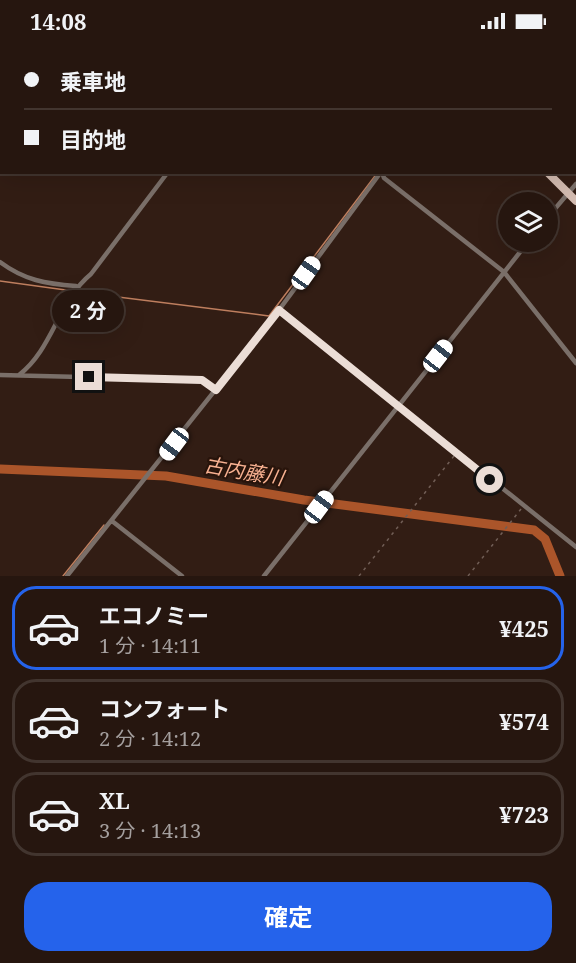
<!DOCTYPE html>
<html lang="ja">
<head>
<meta charset="utf-8">
<style>
  :root { --surface:#26160f; --page:#2e1f18; --text:#f1f3f6; --muted:#a49f9e; --line:#42352f; --accent:#2563eb }
  body { margin:0; font-family:"Noto Serif","Noto Sans JP",serif; background:var(--page); color:var(--text); height:100vh; display:flex; flex-direction:column; font-size:22px; white-space:nowrap }
  * { box-sizing:border-box; margin:0 }
  p { font-size:20px; color:var(--muted) }
  .icon { flex:none; width:33px; height:33px; fill:none; stroke:currentColor; stroke-width:2; stroke-linecap:round; stroke-linejoin:round }
  .map { position:relative; height:534px; overflow:hidden }
  .details { display:flex; flex-direction:column; background:var(--surface); flex:1 }
  .details>* { flex:none }
  .top-card { position:absolute; left:0px; top:0px; width:576px; height:132px; box-shadow:0 6px 24px #0002,0 0 0 2px var(--line); display:grid; align-content:center; height:132px; padding:0 24px; background:var(--surface) }
  .buttons { position:absolute; left:498px; top:150px; display:grid; gap:12px }
  .buttons a { display:grid; place-items:center; width:60px; height:60px; border-radius:50%; background:var(--surface); box-shadow:0 6px 24px #0002,0 0 0 2px var(--line); font-size:30px }
  .end { position:absolute; width:27px; height:27px; margin:-14px; border:8px solid #ebddd6; background:#111; box-shadow:0 0 0 3px #111 }
  .from { border-radius:50% }
  .bubble { position:absolute; height:42px; border-radius:21px; background:var(--surface); box-shadow:0 6px 24px #0002,0 0 0 2px var(--line); font-size:20px; font-weight:700; line-height:42px; text-align:center }
  .car { position:absolute; width:18px; height:36px; margin:-18px -9px; border-radius:8px; box-shadow:0 0 4px 2px #0007; background:linear-gradient(#fff 24%,#345 0 40%,#fff 0 76%,#345 0 86%,#fff 0) }
  .top-card b { display:flex; align-items:center; gap:21px; height:57px; font-size:22px }
  .top-card b+b { border-top:2px solid var(--line) }
  .top-card i { width:15px; height:15px; background:var(--text) }
  ul { padding:10px 0 0; list-style:none }
  li { display:flex; align-items:center; gap:18px; height:84px; margin:0 12px 9px; padding:0 12px; border:3px solid var(--line); border-radius:24px }
  li div { flex:1 }
  li b { display:block; font-size:22px }
  li em { font-style:normal; font-weight:700 }
  li.selected { border-color:var(--accent) }
  li>.icon { width:54px; height:54px; stroke-width:1.5 }
  .cta { display:flex; gap:12px; margin-top:auto; padding:12px 24px }
  .cta a { flex:1; height:69px; border-radius:24px; background:var(--accent); color:#fff; font-size:24px; font-weight:700; line-height:69px; text-align:center }
  .status { display:flex; justify-content:space-between; align-items:center; height:42px; padding:0 30px; background:var(--surface); direction:ltr }
  .status svg { height:16px; fill:currentColor }
  .map>svg:first-child { display:block }
  .lines { fill:none; stroke-linecap:round; stroke-linejoin:round }
  .stream { stroke:#be7e5e; stroke-width:1.5 }
  .river { stroke:#ab552a; stroke-width:9 }
  .path { stroke:#715e56; stroke-width:1.5; stroke-dasharray:3 4.5; stroke-linecap:butt }
  .street { stroke:#7a6f69; stroke-width:4.5 }
  .primary { stroke:#d3bbb0; stroke-width:8 }
  .route { stroke:#ebddd6; stroke-width:8 }
  .labels { text-anchor:middle; dominant-baseline:central; stroke-width:4.5; stroke-linejoin:round; paint-order:stroke }
  .water-label { font-size:20px; font-style:italic; fill:#f8b191; stroke:#28140b }
</style>
</head>
<body>
<div class="status"><b>14:08</b><svg viewBox="0 0 49 12"><path d="M0 12V9h3v3zM5 12V6h3v6zM10 12V3h3v9zM15 12V0h3v12zM26 1h20v11H26zM47 4h2v5h-2z"/></svg></div>
<div class="map">
<svg width="576" height="534" viewBox="0 0 576 534">
  <rect width="100%" height="100%" fill="#321d14"/>
  <g class="lines">
    <path class="stream" d="M486 2 487 0
      M0 239 73 249
      M78 250 269 274 378 130
      M63 534 104 483"/>
    <path class="river" d="M0 427 166 434 304 458 534 488 545 497 560 534"/>
    <path class="path" d="M359 534 454 414
      M468 534 521 467"/>
    <path class="street" d="M209 0 211 2
      M545 0 547 2
      M7 2 8 0
      M263 2 264 0
      M491 2 492 0
      M0 14 2 11
      M574 24 576 26
      M382 130 384 136 504 230 576 321
      M548 175 576 142
      M0 220C24 238 46 242 76 244
      M279 268 576 505
      M0 333 202 338 216 348
      M19 333C53 307 58 259 91 232L168 130
      M112 479 182 534
      M67 534 279 268 381 130
      M264 534 528 200"/>
    <path class="primary" d="M377 0 379 2
      M547 130 576 159"/>
  </g>
  <g class="lines">
    <path class="route" d="M89 335 202 338 216 348 279 268 490 438"/>
  </g>
  <g class="labels">
    <g class="water-label">
      <text transform="translate(244 429) rotate(10)">古内藤川</text>
    </g>
  </g>
</svg>
<div class="buttons">
<a><svg class="icon" aria-label="layers" viewBox="0 0 24 24"><path d="M12 4l9 5-9 5-9-5zM3 14l9 5 9-5"/></svg></a>
</div>
<i class="end from" style="left:490px;top:438px"></i>
<i class="end" style="left:89px;top:335px"></i>
<div class="bubble" style="left:52px;top:248px;width:72px">2 分</div>
<i class="car" style="left:306px;top:231px;rotate:35deg"></i>
<i class="car" style="left:438px;top:314px;rotate:38deg"></i>
<i class="car" style="left:174px;top:402px;rotate:217deg"></i>
<i class="car" style="left:319px;top:465px;rotate:37deg"></i>
<div class="top-card">
<b><i class="from"></i>乗車地</b>
<b><i></i>目的地</b>
</div>
</div>
<section class="details">
<ul>
<li class="selected"><svg class="icon" aria-label="car" viewBox="0 0 24 24"><path d="M5 17H2v-5l4-1 3-4h7l3 4 3 1v5h-3M9 17h6M6 11h13"/><circle cx="7" cy="17" r="2"/><circle cx="17" cy="17" r="2"/></svg><div><b>エコノミー</b><p>1 分 · 14:11</p></div><em>¥425</em></li>
<li><svg class="icon" aria-label="car" viewBox="0 0 24 24"><path d="M5 17H2v-5l4-1 3-4h7l3 4 3 1v5h-3M9 17h6M6 11h13"/><circle cx="7" cy="17" r="2"/><circle cx="17" cy="17" r="2"/></svg><div><b>コンフォート</b><p>2 分 · 14:12</p></div><em>¥574</em></li>
<li><svg class="icon" aria-label="car" viewBox="0 0 24 24"><path d="M5 17H2v-5l4-1 3-4h7l3 4 3 1v5h-3M9 17h6M6 11h13"/><circle cx="7" cy="17" r="2"/><circle cx="17" cy="17" r="2"/></svg><div><b>XL</b><p>3 分 · 14:13</p></div><em>¥723</em></li>
</ul>
<div class="cta"><a>確定</a></div>
</section>
</body>
</html>
